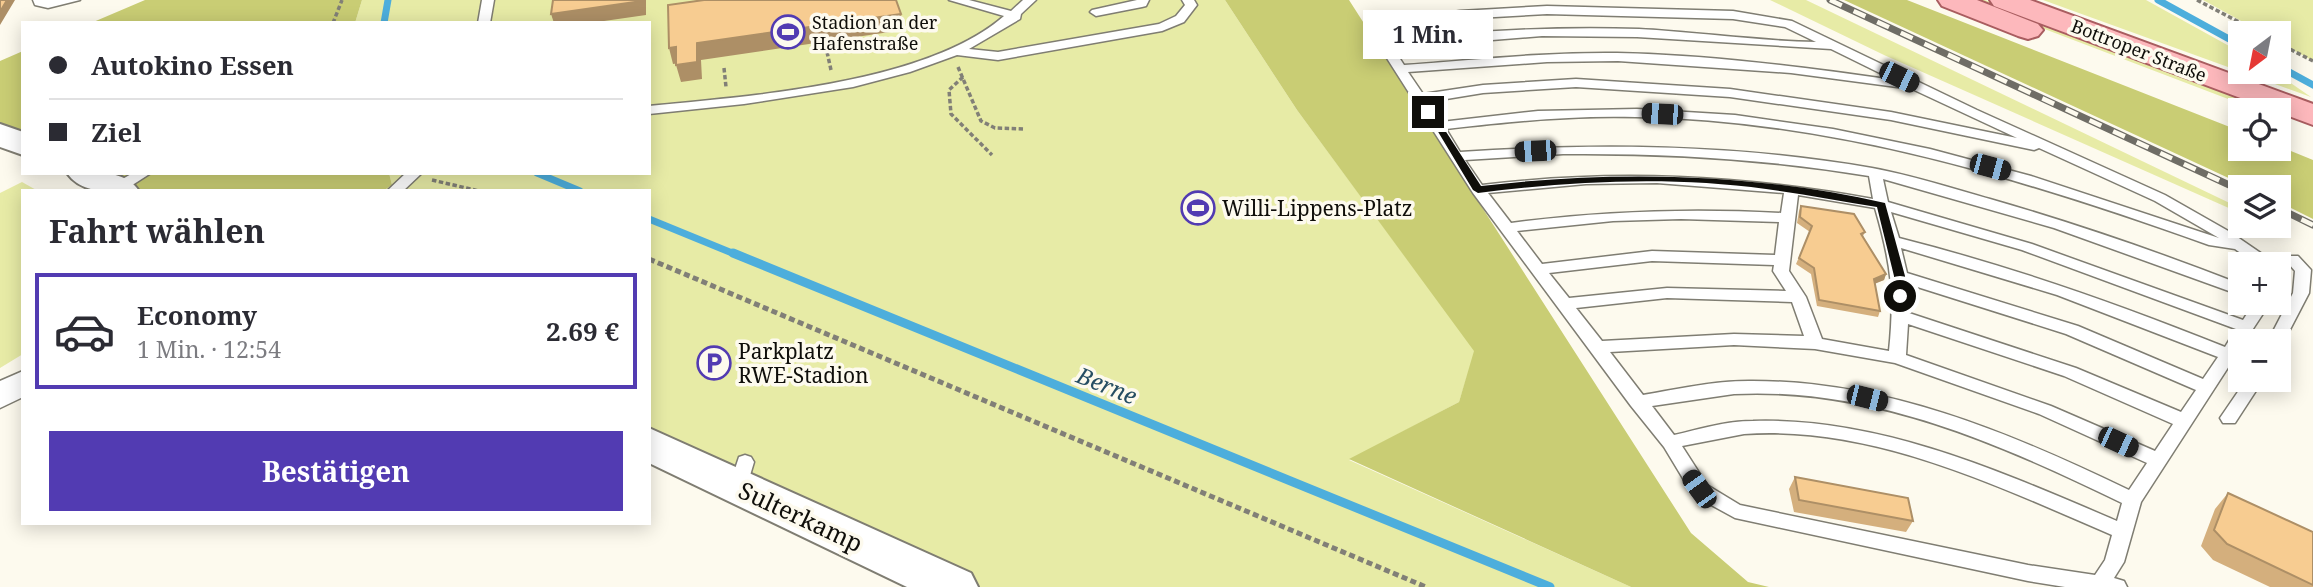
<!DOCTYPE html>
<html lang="de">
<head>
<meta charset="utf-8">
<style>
  :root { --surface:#fff; --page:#f2f2f3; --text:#2b2b33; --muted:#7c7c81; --line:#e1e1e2; --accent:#523bb2 }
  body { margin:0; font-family:"Noto Serif",serif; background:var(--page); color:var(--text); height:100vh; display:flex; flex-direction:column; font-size:26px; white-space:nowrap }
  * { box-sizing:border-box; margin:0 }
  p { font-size:23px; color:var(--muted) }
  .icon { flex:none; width:38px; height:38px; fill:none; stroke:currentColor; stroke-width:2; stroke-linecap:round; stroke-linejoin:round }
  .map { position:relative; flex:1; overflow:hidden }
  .drawer { position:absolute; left:21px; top:189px; width:630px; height:336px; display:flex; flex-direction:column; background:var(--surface); border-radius:0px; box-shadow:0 4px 18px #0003 }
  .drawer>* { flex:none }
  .guide { position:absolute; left:21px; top:21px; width:630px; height:154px; border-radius:0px; box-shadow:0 4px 18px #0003; display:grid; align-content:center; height:154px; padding:0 28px; background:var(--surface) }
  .needle { width:46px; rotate:212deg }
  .tools { position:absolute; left:2228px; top:21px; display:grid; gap:14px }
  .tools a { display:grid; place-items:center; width:63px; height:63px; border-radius:0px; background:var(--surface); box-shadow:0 4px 18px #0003; font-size:35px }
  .end { position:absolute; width:32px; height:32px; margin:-16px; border:9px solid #0f0e0a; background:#fff; box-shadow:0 0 0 4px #fff }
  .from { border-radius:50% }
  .bubble { position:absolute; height:49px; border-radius:0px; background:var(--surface); box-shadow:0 4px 18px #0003; font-size:23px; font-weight:700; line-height:49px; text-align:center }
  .car { position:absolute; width:21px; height:42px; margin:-21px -10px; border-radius:9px; box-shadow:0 0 5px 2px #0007; background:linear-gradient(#222 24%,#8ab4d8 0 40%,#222 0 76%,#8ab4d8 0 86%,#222 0) }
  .guide b { display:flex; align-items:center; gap:24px; height:66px; font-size:26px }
  .guide b+b { border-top:2px solid var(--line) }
  .guide i { width:18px; height:18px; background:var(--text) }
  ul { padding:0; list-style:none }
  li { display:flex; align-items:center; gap:21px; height:116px; margin:0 14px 10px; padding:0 14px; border:4px solid var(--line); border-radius:0px }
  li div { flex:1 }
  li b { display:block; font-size:26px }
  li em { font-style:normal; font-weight:700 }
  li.active { border-color:var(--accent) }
  li>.icon { width:63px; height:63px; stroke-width:1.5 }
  h2 { padding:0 28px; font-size:32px; line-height:84px }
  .button { display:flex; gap:14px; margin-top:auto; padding:14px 28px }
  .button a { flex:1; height:80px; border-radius:0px; background:var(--accent); color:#fff; font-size:28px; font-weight:700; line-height:80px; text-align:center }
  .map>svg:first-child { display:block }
  .green { fill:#e7eba6 }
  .forest { fill:#c9cd74 }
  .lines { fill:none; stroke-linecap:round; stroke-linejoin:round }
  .stream-far1 { stroke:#4daedc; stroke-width:7 }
  .stream { stroke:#4daedc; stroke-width:9 }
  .service-casing { stroke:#7f7d72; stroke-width:3 }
  .minor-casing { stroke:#7f7d72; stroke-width:3 }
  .tertiary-casing { stroke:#7f7d72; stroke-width:4 }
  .primary-casing { stroke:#a95d60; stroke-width:4 }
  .path-far1 { stroke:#817f77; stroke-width:3.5; stroke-dasharray:4.5 2.5; stroke-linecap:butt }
  .path { stroke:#817f77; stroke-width:5; stroke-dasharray:6 3.5; stroke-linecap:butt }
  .service { fill:#fff; fill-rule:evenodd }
  .minor { fill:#fff; fill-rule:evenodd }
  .tertiary { fill:#fff; fill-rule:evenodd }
  .primary { fill:#fdb8bc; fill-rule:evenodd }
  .rail-casing { stroke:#6f6d66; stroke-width:7 }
  .rail { stroke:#fdfaee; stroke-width:4.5; stroke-dasharray:13; stroke-linecap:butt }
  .wall { fill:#d4af7d }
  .shaded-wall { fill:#ad8f66 }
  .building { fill:#f7cc91; stroke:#ad8f66; stroke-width:2 }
  .route { fill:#0f0e0a }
  .labels { text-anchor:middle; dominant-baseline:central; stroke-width:7; stroke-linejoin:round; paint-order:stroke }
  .far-poi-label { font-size:18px; fill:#0f0e0a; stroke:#fdfaee; text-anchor:start }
  .far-street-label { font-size:18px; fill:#0f0e0a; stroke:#fdfaee }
  .poi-label { font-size:21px; fill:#0f0e0a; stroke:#fdfaee; text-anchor:start }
  .water-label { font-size:23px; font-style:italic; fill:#264e63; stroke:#fdfaee }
  .near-street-label { font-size:24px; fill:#0f0e0a; stroke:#fdfaee }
</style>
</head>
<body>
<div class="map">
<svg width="2313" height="587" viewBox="0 0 2313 587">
  <rect width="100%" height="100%" fill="#fdfaee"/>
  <path class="green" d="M362 0H1225L1297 110 1475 351 1459 402 1349 460 1631 587H960L649 441V191H383L392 185 389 173H649V23H355Z
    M1770 0H1806L2240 208V213L1884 55Z
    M1968 0H1985L2277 110H2257Z
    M2043 0H2146L2240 52V72H2275L2311 97Z
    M2203 0H2313V61L2279 42 2278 33H2263Z
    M22 182 38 191H23V354L0 368V193Z"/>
  <path class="forest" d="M145 0H362L355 23H91Z
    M1225 0H1349L1691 533 1748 582 1769 587H1631L1349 459 1459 402 1474 351 1297 110Z
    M1844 0H1907L2240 131V149H2278L2279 146 2313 160V219L2279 202 2278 187H2248Z
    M23 51V141L0 130V61Z
    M90 173H389L392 185 383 191H127Z"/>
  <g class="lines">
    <path class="stream-far1" d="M2158 0 2240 45
      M384 23 388 0
      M2278 66 2313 85
      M537 173 580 191
      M649 219 737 255"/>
    <path class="stream" d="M733 253 1550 587"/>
    <defs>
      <path id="service" d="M33 0H80L48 8 35 5Z
        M482 0H494L490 23H478Z
        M949 0H969L1011 11 1023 0H1036L1021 14 1020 19 969 49 998 52 1159 24 1176 16 1185 5 1182 0H1194L1197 5 1184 22 1162 31 998 60 957 55 910 72 853 87 744 104 649 114V106C750 96 926 84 1004 16Z
        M1137 0H1149L1146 6 1142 7 1096 16 1090 12 1092 10Z
        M1547 6 1733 11 1792 21 1977 110 2165 195 2230 232 2265 256H2298L2311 270 2309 293 2284 341 2278 346V341H2268L2293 293 2295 271 2289 264H2256L2235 249 2209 245C2024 179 1834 120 1636 117 1572 115 1509 122 1446 129L1460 152C1598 143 1735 144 1872 168 1911 175 1951 188 1990 199 2074 223 2158 252 2240 284V295L2054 228 1883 179 1888 202 2032 244 2243 320 2254 303H2270L2245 341H2240V349L2141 502 2124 562 2114 578 2124 581 2127 587H2065L2028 581 1735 518 1693 495 1664 447 1631 406 1473 193 1367 27 1373 23 1460 11ZM1547 14 1733 19 1785 27 1816 42C1757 41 1698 32 1639 29 1555 26 1471 31 1388 41L1381 30 1460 19ZM1542 36 1637 37 1831 49 1894 80C1803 67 1710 55 1617 53 1546 52 1475 60 1404 65L1393 48ZM1618 61 1791 73 1912 89 2017 138 1891 112 1730 89 1576 79 1483 85 1423 94 1408 72 1547 62ZM1576 87 1730 97 1891 120 2034 150 2039 148 2155 201 2219 238 2031 176 1930 149 1833 129 1735 115 1637 109 1538 111 1441 122 1428 102 1483 93ZM1563 154C1666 153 1767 159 1869 176L1873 199C1740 175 1616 169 1482 185L1465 160ZM1657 183 1784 193 1781 213C1690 208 1601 211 1511 223L1488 193 1586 184ZM1798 195 1875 208C1891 263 1895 293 1889 351L1822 339 1806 297 1789 271ZM1891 212 2022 250 2236 329 2225 347C2118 304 2010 266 1899 238ZM1681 219 1779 222 1775 255 1652 251 1542 264 1517 231 1613 221ZM1901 248 2057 295 2218 357 2203 379 2078 326 1907 273ZM1652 261 1774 265 1773 271 1786 291 1667 288 1569 298 1549 273ZM1908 284 2066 334 2196 390 2181 412 2076 368 1909 313ZM1667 298 1792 302 1804 336 1734 334 1602 341 1576 308ZM1908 324 2064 376 2173 424 2155 451 2051 406 1906 355ZM1734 345 1815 349 1895 363 2039 414 2147 463 2129 490C2009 432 1884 380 1749 381 1713 381 1678 389 1643 395L1610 352ZM1734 394C1873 387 2000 444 2122 503L2117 521C2002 472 1880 417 1753 421 1726 421 1700 429 1674 435L1652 406ZM1744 434C1873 425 1997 486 2112 535L2105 560 2095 575 2028 565 1740 505 1707 485 1682 446Z
        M133 173H151L123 191H112L110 188 112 185Z
        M406 173H422L403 191H387Z
        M2246 380H2263L2235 423H2223L2220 418Z
        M745 455 751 457 754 462 745 492 738 494 731 492 729 487 739 457Z"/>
      <path id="minor" d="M23 371V397L0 408V381Z"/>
      <path id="tertiary" d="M0 124 23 132V155L0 147Z
        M67 173C91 173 124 168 139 191 115 191 83 196 67 173Z
        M649 428 971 573 978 587H907L649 463Z"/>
      <path id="primary" d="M1938 0H1977L2038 24 2043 30 2038 36 2028 39 2018 36 1942 6Z
        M1990 0H2030L2313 104V125L1994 6Z"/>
    </defs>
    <use href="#service" class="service-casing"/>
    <use href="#minor" class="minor-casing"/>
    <use href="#tertiary" class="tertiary-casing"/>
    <use href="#primary" class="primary-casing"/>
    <path class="path-far1" d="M2197 0 2260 33
      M333 23 342 0
      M2278 43 2313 61
      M827 52 831 70
      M958 67 981 121 995 128 1023 129
      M724 68 726 87
      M963 77 949 90 951 114 992 155
      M432 180 479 191"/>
    <path class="path" d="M649 259 1426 587"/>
    <use href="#service" class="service"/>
    <use href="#minor" class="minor"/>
    <use href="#tertiary" class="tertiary"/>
    <use href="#primary" class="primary"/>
    <defs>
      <path id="rail" d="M1830 0 2240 190
        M2278 208 2313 225"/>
    </defs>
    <use href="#rail" class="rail-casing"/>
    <use href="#rail" class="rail"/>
  </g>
  <path class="wall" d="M1801 206 1865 232 1863 236 1886 274 1884 280 1875 283 1880 311 1878 317 1817 306 1811 274 1796 264 1810 232 1797 223 1799 211Z
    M1795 477 1913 521 1906 532 1794 512 1789 489Z
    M2228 493 2313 532V587H2270L2213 560 2201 546 2215 509Z"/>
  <path class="shaded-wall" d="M7 0H15L0 25V12Z
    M642 0H646V15L590 23H554L551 14Z
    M901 14 903 30 701 60 702 79 681 82 676 65 697 43Z
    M676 47 680 63 673 64 669 48Z
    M1886 274 1884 280 1872 285 1874 279Z"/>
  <path class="building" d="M0 0H7L0 12Z
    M553 0H642V1L551 14Z
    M704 0H896L901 14 697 43V62L676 65V47L669 48 668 5Z
    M1801 206 1854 214 1865 232 1861 234 1886 274 1874 279 1880 311 1819 300 1814 268 1799 258 1812 226 1800 217Z
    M1795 477 1908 498 1913 521 1799 500Z
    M2228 493 2313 532V585L2227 544 2214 530Z"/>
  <path class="route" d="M1425 110H1432L1481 186C1616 170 1752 173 1885 203L1905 276 1906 296 1900 300 1894 296V276L1877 207C1840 201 1803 194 1766 189 1670 176 1573 181 1478 193L1473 190Z"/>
  <defs>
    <symbol id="stadium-ring" viewBox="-11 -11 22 22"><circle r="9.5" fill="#fdfaee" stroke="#523bb2" stroke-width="1.5"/><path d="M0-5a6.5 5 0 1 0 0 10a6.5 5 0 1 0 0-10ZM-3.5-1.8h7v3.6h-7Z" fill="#523bb2"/></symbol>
    <symbol id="parking-ring" viewBox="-11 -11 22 22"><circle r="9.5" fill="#fdfaee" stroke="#523bb2" stroke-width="1.5"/><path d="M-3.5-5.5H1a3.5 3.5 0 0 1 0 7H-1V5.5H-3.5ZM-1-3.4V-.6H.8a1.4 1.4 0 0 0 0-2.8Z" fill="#523bb2"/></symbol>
  </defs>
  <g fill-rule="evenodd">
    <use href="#stadium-ring" x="769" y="13" width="38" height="38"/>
    <use href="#stadium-ring" x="1179" y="189" width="38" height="38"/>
    <use href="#parking-ring" x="695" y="344" width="38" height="38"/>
  </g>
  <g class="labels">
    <g class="far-poi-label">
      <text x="812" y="22">Stadion an der<tspan x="812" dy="21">Hafenstraße</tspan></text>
    </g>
    <g class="far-street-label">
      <text transform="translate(2139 50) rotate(21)">Bottroper Straße</text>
    </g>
    <g class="poi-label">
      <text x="1222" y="208">Willi-Lippens-Platz</text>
      <text x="738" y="351">Parkplatz<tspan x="738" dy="24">RWE-Stadion</tspan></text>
    </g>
    <g class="water-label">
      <text transform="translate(1107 385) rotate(22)">Berne</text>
    </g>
    <g class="near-street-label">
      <text transform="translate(801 516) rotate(25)">Sulterkamp</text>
    </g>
  </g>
</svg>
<div class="tools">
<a><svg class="needle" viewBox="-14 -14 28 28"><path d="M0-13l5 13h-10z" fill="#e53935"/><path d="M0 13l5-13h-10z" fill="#7c7c81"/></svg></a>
<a><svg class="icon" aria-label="locate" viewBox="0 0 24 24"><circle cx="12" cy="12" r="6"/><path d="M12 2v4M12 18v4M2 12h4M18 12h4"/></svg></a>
<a><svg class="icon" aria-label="layers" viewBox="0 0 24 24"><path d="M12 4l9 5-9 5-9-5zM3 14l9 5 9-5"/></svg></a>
<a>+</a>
<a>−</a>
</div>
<i class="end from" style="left:1900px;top:296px"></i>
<i class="end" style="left:1428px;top:112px"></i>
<div class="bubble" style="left:1363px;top:10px;width:130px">1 Min.</div>
<i class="car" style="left:1899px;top:77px;rotate:116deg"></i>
<i class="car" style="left:1662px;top:114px;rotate:273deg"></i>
<i class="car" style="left:1535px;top:151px;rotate:267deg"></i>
<i class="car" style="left:1990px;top:167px;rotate:105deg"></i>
<i class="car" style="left:1867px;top:398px;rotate:104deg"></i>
<i class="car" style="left:2118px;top:442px;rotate:115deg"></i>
<i class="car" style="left:1699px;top:489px;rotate:324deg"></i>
<div class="guide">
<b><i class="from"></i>Autokino Essen</b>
<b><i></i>Ziel</b>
</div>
<section class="drawer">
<h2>Fahrt wählen</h2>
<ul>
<li class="active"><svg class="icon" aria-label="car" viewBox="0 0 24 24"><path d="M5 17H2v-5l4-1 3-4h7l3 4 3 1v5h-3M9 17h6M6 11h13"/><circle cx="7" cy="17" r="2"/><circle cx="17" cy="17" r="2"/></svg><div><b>Economy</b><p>1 Min. · 12:54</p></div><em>2.69 €</em></li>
</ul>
<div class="button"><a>Bestätigen</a></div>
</section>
</div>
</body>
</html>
